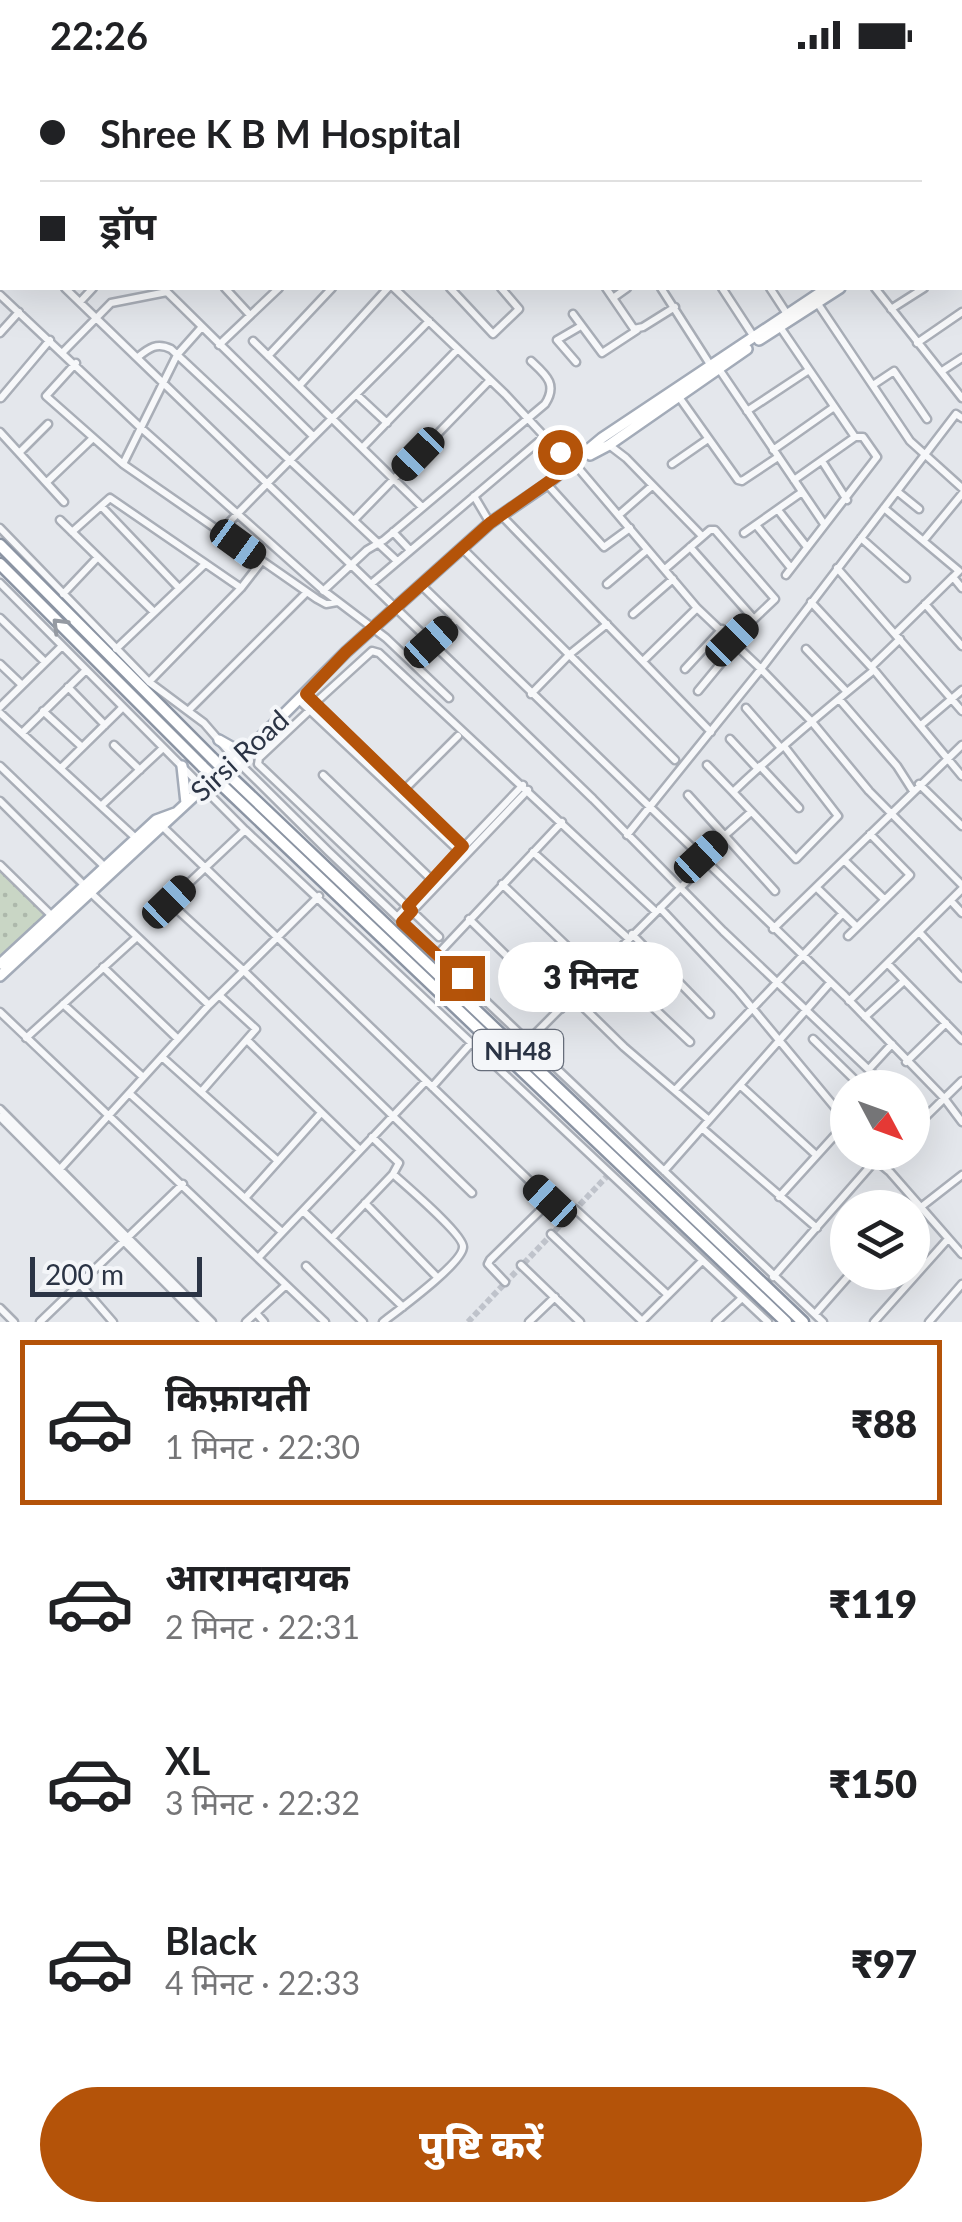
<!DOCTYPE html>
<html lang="hi">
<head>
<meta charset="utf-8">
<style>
  :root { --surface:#fff; --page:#f2f2f2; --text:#202124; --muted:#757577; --line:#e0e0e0; --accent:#b45309 }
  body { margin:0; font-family:Lato,"Noto Sans Devanagari",sans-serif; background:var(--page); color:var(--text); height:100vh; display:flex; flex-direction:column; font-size:38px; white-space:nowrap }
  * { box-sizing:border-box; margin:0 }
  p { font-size:32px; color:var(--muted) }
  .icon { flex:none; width:55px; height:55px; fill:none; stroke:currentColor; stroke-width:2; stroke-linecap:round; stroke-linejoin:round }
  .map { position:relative; height:1252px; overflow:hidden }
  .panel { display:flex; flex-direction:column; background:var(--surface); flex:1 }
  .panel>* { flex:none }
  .guide { position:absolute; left:0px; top:0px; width:962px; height:220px; box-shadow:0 10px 40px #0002; display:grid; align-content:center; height:220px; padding:0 40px; background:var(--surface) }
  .needle { width:65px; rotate:131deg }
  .controls { position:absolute; left:830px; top:1000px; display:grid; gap:20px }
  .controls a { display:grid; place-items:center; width:100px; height:100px; border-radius:50%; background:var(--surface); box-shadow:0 10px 40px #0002; font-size:50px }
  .scale { position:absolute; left:30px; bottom:25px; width:172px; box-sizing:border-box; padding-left:10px; border:5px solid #2b3445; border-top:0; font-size:28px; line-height:35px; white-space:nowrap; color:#2b3445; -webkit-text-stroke:8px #f4f6f9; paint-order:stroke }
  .end { position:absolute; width:45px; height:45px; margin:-22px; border:12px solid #b45309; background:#fff; box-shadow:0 0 0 5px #fff }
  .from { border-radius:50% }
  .bubble { position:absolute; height:70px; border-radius:35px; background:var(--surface); box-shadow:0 10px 40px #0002; font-size:32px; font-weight:800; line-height:70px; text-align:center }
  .car { position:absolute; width:30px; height:60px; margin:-30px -15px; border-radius:12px; box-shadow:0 0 8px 2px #0007; background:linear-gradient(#222 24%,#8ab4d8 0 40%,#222 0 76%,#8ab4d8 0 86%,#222 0) }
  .guide b { display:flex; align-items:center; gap:35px; height:95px; font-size:38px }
  .guide b+b { border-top:2px solid var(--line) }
  .guide i { width:25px; height:25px; background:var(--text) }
  ul { padding:18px 0 0; list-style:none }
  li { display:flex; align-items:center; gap:30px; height:165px; margin:0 20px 15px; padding:0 20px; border:5px solid transparent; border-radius:0px }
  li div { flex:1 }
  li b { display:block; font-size:38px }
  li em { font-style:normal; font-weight:800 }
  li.current { border-color:var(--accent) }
  li>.icon { width:90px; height:90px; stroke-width:1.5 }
  .action { display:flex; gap:20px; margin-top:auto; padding:20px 40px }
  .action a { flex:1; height:115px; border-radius:60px; background:var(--accent); color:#fff; font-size:40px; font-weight:800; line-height:115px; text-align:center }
  .status { display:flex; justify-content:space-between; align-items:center; height:70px; padding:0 50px; background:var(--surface); direction:ltr }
  .status svg { height:28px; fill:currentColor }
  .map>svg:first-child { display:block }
  .grass { fill:url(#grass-dots) }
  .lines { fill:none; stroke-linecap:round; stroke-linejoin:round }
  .minor-tunnel { stroke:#bfc3cb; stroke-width:6; stroke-dasharray:6 3; stroke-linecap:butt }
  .minor-casing { stroke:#a9aeb7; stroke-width:11 }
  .major-casing { stroke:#a3abb8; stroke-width:14 }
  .highway-casing { stroke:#8b94a3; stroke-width:15 }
  .minor { stroke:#f7f8fa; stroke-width:6 }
  .major { stroke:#fff; stroke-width:9 }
  .highway { stroke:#fff; stroke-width:10 }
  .highway-bridge-casing { stroke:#8b94a3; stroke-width:15; stroke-linecap:butt }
  .highway-bridge { stroke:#fff; stroke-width:10 }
  .oneway { stroke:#959aa2 }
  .route { stroke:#b45309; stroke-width:12 }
  .labels { text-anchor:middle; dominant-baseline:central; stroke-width:8; stroke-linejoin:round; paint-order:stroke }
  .shield { fill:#f4f6f9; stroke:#676e7b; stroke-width:2.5 }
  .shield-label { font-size:25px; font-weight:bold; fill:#2b3445 }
  .street-label { font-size:28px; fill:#2b3445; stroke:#f4f6f9 }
</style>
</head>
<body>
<div class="status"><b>22:26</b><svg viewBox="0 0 49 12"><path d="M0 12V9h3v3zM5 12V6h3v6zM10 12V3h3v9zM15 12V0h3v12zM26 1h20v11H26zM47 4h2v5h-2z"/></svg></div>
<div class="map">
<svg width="962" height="1252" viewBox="0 0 962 1252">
  <defs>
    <pattern id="grass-dots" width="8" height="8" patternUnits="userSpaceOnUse" patternTransform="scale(2.5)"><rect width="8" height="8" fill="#c9d6c5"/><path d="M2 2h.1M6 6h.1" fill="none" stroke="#adb8ab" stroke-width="1.8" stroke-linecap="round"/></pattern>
  </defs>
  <rect width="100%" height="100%" fill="#e4e7ec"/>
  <path class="grass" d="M0 792 50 842 0 889Z"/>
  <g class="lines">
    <path class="minor-tunnel" d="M468 1252 611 1102"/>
    <defs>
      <path id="minor" d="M31 0 33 2
        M187 0 189 2
        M397 0 400 2
        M455 0 458 2
        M651 0 653 2
        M792 0 794 2
        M894 0 896 2
        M945 0 947 2
        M54 2 57 0
        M101 2 103 0
        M109 2 111 0
        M256 2 258 0
        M286 2 287 0
        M337 2 339 0
        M502 2 504 0
        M587 2 590 0
        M838 2 841 0
        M0 19 2 22
        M960 22 962 25
        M0 61 2 58
        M960 68 962 67
        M960 91 962 94
        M0 103 2 105
        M0 128 2 125
        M0 137 2 134
        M0 154 2 157
        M960 193 962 192
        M65 218 593 729 723 861 888 1018
        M225 218 250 245
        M394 218 505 324 571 395
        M450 218 493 264 519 239 501 218
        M606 218 634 259 643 257 675 237
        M661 218 711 296
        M722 218 754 267
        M770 218 787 244
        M875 218 962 328
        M167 222 313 366
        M0 225 140 357 324 521 386 568 449 628
        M613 228 627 218
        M816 231 910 371 962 418
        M80 232 93 218
        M891 239 924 218
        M573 244 602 283 637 260
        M780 257 855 367 794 410
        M0 263 19 242
        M253 271 422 437
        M917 273 962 242
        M219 275 279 218
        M63 282 111 233 167 222
        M268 286 332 218
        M138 287C149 278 157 272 171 279L396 490
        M576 292 557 270 581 256
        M76 293 46 326 123 394 317 529 326 534 337 532
        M719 299 824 454
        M942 301 962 288
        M873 315 894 301 927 349
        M299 316 388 218
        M357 325 387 353
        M679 327 738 410 742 411 778 387
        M1 328 50 270
        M747 341 809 300
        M0 362 64 432
        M609 375 626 388 702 466
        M362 378 458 279
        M773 380 834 337
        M19 383 48 354
        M822 391 847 430
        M574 393 697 538 761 599 812 652 869 721 962 815
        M123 394 177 285 201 258
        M672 394 708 369
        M47 412 93 368
        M547 414 604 477 630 458
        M898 422 919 439
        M474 426 490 453
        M101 436 179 518
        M884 438 959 501 953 507
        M778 440 807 477
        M620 444 652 416
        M501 445 711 662
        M60 450 154 542
        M354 450 490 310
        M756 455 791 498
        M0 458 149 612 204 653 237 691 329 782 823 1252
        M221 461C289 389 360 322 429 251
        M72 462 110 428 241 518
        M393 462 409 479
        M744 463 802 422
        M861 468 906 508
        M924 470 962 424
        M690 477 754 549
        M462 478 675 690
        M837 498 962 641
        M665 499 710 460H715L775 529 732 570
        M786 505 877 387 863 367H855
        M0 513 245 760 768 1252
        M371 514 544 367
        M607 514 647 480
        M421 515 845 926 944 1028 962 1052
        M323 521 367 480 384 470 545 334C558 314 546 305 531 291
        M63 524 98 487
        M811 532 874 600 962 706
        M925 534 962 576
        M633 544 673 509
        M0 548 45 592
        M895 564 953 507 962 518
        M431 572 456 550
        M116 579 205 494
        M806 579 847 622
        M643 591 697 538
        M0 594 22 615
        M872 596 900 569
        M685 599 722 559
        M149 612 241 518 262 491
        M68 617 105 655
        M698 621 736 575
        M306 624 463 776
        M531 624 570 584 607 554
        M839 629 897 696 913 721
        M300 631 459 781
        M315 633 372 581 379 583 656 842
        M0 637 61 577
        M746 638 781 678
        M310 640 259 688 258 694 439 867
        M43 641 82 677
        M188 641 307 522
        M0 643 139 771
        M921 655 962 620
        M23 662 85 601
        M730 669 757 698
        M114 675 140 700
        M784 676 838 746 796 789 733 722C778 679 826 639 874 600
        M707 695 733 722
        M0 696 105 797
        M760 696 799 738
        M62 697 122 638
        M323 705 432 810
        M919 714 962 756
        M404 720 458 666
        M688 725 775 821
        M0 731 85 816
        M102 735 163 678
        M163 757 567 1147
        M627 765 761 599 956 344 962 348
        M533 782 628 868
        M701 787 751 742
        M844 790 884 829
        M0 795 52 846
        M502 814 596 904
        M816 817 857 857
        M91 823 209 935
        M951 831 962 843
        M169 832 244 901 472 1123
        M660 838 738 921 848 1053
        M153 847 245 760
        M397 847 523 715
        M469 849 561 939
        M402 852 528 720
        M773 859 962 675
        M920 863 962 908
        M632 864 710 944
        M848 866 910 805 870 764
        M437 885 562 752
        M606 893 690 972
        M888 894 962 970
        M103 897 178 969
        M573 927 624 977 709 1050
        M849 931 962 819
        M63 934 143 1007
        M0 942 325 1252
        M865 947 904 911
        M26 968 137 867
        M813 969 861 1016 866 1017 877 1007
        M247 970 360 1080
        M528 971 706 792
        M162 987 278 1091
        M906 992 946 953
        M869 999 892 974
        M741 1016 815 1084
        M432 1017 472 972
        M675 1020 842 844
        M201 1022 256 959 219 925
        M129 1023 282 1162
        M0 1039 212 1252
        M912 1042 922 1051
        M0 1047 204 1252
        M703 1059 817 1158
        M912 1060 962 1011
        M868 1082 873 1093H879L890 1102 962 1184
        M879 1093 890 1082
        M60 1099 209 935 319 826
        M664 1101 830 913
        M779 1127 847 1052
        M245 1128 321 1043
        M365 1133 437 1207
        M921 1137 962 1105
        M575 1139 668 1225
        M303 1141 403 1237
        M551 1164 642 1251
        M332 1168 393 1104 399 1093 372 1067
        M259 1187 426 1011
        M521 1195 580 1252
        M306 1196 363 1252
        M773 1207 873 1093
        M505 1212 488 1194 490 1190 550 1131
        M80 1214 113 1252
        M0 1238 14 1252
        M256 1243 264 1252
        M815 1244 852 1202
        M642 1251 702 1191
        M40 1252 183 1114
        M246 1252 286 1215
        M383 1252C397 1241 463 1193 463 1177 464 1165 405 1115 393 1104
        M529 1252 555 1227
        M716 1252 742 1228
        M874 1252 948 1169
        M929 1252 962 1214"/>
      <path id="major" d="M960 128 962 127
        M960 138 962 137
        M759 270 840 218
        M590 385 609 375 747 279
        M219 670 235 679 249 677
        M182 696 186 733
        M0 894 156 750 175 743
        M0 906 204 717 237 691 346 582 490 453 547 414 602 368 827 218"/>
      <path id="highway" d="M0 475 213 689
        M0 494 203 697
        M233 709 803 1252
        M225 718 786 1252"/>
    </defs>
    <use href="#minor" class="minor-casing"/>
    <use href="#major" class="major-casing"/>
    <use href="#highway" class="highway-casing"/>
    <use href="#minor" class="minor"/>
    <use href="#major" class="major"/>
    <use href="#highway" class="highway"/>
    <defs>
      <path id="highway-bridge" d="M213 689 233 709
        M203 697 225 718"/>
    </defs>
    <use href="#highway-bridge" class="highway-bridge-casing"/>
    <use href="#highway-bridge" class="highway-bridge"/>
  </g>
  <defs><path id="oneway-chevron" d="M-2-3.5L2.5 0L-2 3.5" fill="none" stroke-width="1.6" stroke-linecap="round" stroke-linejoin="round" transform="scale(2.5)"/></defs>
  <use class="oneway" href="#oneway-chevron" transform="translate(59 555) rotate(-135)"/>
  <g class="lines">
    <path class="route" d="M462 908 402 852 412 841 408 836 463 776 306 624 346 582 490 453 571 396 560 382"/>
  </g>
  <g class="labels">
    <rect class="shield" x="473" y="960" width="90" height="40" rx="8"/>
    <g class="shield-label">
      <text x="518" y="980">NH48</text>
    </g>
    <g class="street-label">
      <text transform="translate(239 685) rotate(-42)">Sirsi Road</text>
    </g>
  </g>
</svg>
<div class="controls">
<a><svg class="needle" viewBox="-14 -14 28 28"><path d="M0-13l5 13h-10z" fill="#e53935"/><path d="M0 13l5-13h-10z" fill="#757577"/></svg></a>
<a><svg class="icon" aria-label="layers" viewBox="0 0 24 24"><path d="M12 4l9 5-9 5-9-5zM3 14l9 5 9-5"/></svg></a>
</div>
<div class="scale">200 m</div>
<i class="end from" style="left:560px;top:382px"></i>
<i class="end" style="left:462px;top:908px"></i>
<div class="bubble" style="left:498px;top:872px;width:185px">3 मिनट</div>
<i class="car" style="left:418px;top:384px;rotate:224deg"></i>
<i class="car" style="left:238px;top:474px;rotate:126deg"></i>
<i class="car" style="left:732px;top:570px;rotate:45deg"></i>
<i class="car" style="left:431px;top:572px;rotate:48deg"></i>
<i class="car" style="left:701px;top:787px;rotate:47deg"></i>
<i class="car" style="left:169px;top:832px;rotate:46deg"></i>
<i class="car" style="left:550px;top:1131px;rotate:313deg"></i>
<div class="guide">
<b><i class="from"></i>Shree K B M Hospital</b>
<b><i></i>ड्रॉप</b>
</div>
</div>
<section class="panel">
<ul>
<li class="current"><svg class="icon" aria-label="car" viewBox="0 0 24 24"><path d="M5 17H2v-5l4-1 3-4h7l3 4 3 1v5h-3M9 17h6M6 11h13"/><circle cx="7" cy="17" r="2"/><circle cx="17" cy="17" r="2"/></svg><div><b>किफ़ायती</b><p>1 मिनट · 22:30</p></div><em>₹88</em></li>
<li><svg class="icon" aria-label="car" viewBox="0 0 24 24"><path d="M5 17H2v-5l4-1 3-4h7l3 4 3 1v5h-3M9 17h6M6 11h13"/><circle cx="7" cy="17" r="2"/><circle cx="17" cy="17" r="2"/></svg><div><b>आरामदायक</b><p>2 मिनट · 22:31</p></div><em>₹119</em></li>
<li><svg class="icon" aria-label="car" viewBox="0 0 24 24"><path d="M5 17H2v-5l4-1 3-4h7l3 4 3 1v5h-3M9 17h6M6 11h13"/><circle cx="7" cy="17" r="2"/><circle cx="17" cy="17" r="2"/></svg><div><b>XL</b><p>3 मिनट · 22:32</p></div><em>₹150</em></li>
<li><svg class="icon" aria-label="car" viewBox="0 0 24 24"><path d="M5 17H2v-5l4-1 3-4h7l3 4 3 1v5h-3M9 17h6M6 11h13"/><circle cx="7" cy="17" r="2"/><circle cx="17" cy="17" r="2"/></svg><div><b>Black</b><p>4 मिनट · 22:33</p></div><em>₹97</em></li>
</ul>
<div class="action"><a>पुष्टि करें</a></div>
</section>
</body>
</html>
